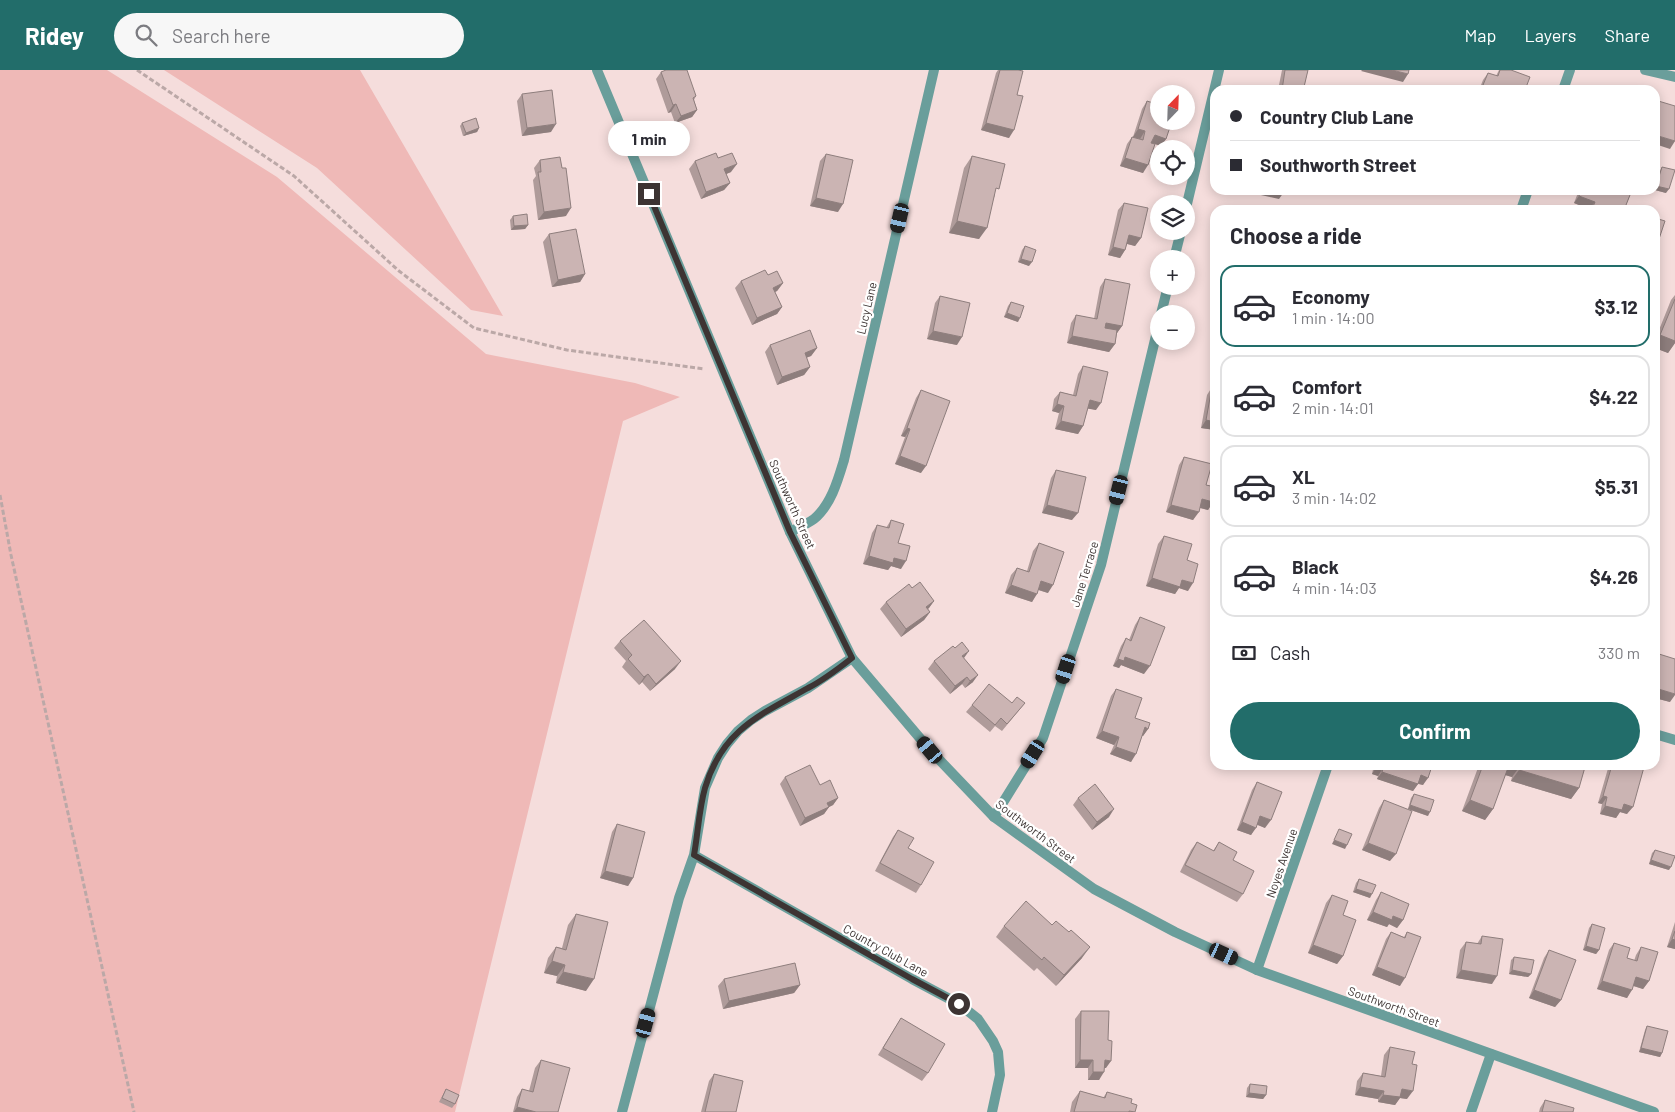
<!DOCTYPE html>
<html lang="en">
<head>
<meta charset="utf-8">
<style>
  :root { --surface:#fff; --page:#f7f7f7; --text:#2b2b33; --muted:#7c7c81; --line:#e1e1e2; --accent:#226d6a }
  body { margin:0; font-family:Barlow,sans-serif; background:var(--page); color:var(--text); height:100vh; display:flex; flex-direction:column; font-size:19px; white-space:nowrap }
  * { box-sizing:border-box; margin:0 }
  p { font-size:16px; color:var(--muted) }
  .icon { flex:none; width:28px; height:28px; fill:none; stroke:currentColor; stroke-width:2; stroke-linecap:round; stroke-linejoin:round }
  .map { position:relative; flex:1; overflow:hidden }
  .panel { position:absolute; left:1210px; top:135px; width:450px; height:565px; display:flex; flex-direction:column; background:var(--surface); border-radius:15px; box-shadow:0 2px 12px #0003 }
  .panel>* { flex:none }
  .hud { position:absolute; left:1210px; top:15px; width:450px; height:110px; border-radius:15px; box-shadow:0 2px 12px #0003; display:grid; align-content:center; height:110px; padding:0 20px; background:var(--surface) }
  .needle { width:32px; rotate:23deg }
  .buttons { position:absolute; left:1150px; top:15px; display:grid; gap:10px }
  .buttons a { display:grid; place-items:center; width:45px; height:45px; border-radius:50%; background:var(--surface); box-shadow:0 2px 12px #0003; font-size:25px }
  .end { position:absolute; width:22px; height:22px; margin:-11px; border:6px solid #3d3433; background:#fff; box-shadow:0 0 0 2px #fff }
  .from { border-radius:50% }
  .bubble { position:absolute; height:35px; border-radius:18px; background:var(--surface); box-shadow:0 2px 12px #0003; font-size:16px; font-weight:700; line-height:35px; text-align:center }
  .car { position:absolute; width:15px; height:30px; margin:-15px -8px; border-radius:6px; box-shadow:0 0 4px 1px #0007; background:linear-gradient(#222 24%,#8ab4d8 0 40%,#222 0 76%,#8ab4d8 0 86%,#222 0) }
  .hud b { display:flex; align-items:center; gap:18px; height:48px; font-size:19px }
  .hud b+b { border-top:1px solid var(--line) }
  .hud i { width:12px; height:12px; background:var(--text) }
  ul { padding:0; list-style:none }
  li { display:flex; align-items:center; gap:15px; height:82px; margin:0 10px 8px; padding:0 10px; border:2px solid var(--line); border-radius:15px }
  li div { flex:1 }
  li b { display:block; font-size:19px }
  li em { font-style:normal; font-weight:700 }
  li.selected { border-color:var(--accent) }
  li>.icon { width:45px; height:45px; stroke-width:1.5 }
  h2 { padding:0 20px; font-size:22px; line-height:60px }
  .pay { display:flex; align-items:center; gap:12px; height:55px; padding:0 20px; font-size:19px }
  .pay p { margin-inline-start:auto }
  .cta { display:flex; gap:10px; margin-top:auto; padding:10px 20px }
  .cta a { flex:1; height:58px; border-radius:30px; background:var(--accent); color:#fff; font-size:20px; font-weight:700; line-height:58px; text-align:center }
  header { display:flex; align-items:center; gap:30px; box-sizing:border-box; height:70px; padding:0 25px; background:var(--accent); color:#fff }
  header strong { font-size:24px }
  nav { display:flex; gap:28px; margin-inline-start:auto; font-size:18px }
  .search { width:350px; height:45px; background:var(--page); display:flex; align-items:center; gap:12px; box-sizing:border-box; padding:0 18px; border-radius:28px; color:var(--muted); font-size:19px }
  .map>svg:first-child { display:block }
  .green { fill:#efb9b7 }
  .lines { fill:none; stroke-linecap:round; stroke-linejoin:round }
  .path { stroke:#bba8a7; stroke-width:3; stroke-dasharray:5 2.5; stroke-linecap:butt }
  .minor { stroke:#6a9e9b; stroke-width:10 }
  .tertiary { stroke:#6a9e9b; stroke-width:10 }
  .wall { fill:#af9b9a }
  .shaded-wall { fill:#8e7e7d }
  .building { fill:#cbb4b3; stroke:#8e7e7d }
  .route { stroke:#3d3433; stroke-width:6 }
  .labels { text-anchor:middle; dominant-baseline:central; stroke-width:4.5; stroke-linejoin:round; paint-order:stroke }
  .street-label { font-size:12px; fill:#3d3433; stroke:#fff }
</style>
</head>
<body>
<header>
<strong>Ridey</strong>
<div class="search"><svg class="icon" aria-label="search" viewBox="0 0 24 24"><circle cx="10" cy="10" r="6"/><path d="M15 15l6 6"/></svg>Search here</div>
<nav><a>Map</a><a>Layers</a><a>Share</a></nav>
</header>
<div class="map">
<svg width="1675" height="1042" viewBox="0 0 1675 1042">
  <rect width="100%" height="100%" fill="#f5dddc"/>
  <path class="green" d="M0 0H107L277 107 486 284 635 313 680 327 623 351 455 1042H0Z
    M164 0H360L503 246 471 240 317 98Z"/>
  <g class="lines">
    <path class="path" d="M137 0 294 106 399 201 474 258 567 280 704 299
      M0 425 11 485 134 1042"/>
    <path class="minor" d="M1645 0 1675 7
      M1563 20 1570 0
      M1186 138 1219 0
      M1521 140 1528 120
      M1174 189 1181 161
      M1161 244 1168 216
      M790 462C798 458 807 454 814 449 831 435 838 410 844 390L934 0
      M1655 664 1675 670
      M994 747 1043 668 1101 495 1159 253
      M694 785 912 909 959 934 978 949 993 971 998 982 1000 1005 992 1042
      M1257 900 1328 695
      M622 1042 679 828 694 785 705 718 718 688 727 674 738 661 751 650 765 641 808 618 852 588
      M1471 1042 1491 984"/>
    <path class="tertiary" d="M597 0 790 462 852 588 930 680 994 747 1094 819 1175 862 1257 900 1654 1042"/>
  </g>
  <path class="wall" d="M998 0H1018L1017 25 1009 68 981 60 996 3Z
    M1282 0H1308L1304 17 1311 20H1278Z
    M1499 0H1511L1525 20H1479L1483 10 1488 3 1496 6Z
    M661 2 696 26 694 30 697 40 692 47 675 53 671 42 668 43 656 9Z
    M522 24 551 62 522 66 517 31Z
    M1147 31 1166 69 1161 76 1152 73 1143 103 1120 96 1127 74 1132 67H1133L1142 39Z
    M462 53 479 58 477 62 463 66 460 56Z
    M826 84 838 142 810 136 820 91Z
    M972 86 995 125 979 169 949 163 964 98Z
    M718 88 731 102 726 104 730 113 724 120 701 129 689 99 695 91Z
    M540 90 562 98 566 146 538 150 533 110 536 106 534 98Z
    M1662 97 1666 123 1655 120V115L1660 101Z
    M1579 120H1632L1624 140H1589V139L1574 133Z
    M1124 133 1141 168 1135 176 1127 174 1125 180 1120 188 1108 185 1118 140Z
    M513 146 528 155 525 159 511 160 510 150Z
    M549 164 585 204 580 212 552 217 543 172Z
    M1025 176 1029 196 1018 192 1022 180Z
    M768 205 783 213 777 221 775 222 782 237 777 244 752 255 735 218 741 211Z
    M1105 209 1122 256 1117 263 1115 274 1109 282 1067 273 1071 253 1076 245 1094 249 1100 217Z
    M1675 225V273L1668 283 1655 278V270L1671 230Z
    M940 226 957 275 927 269 935 233Z
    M1011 232 1018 252 1004 247 1008 236Z
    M770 275 817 278 811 286 806 288 810 297 804 305 777 315 765 282Z
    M1083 296 1096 340 1088 338 1083 356 1078 364 1055 359 1059 343 1052 341 1054 329 1060 322 1073 325 1078 304Z
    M1212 317 1215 360 1201 358 1207 325Z
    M921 320V403L895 394 905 367 901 366 916 328Z
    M1184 387 1206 415 1213 432 1208 440 1200 438 1193 450 1166 442 1179 395Z
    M1056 400 1072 450 1042 443 1051 408Z
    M891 450 898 473 901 499 891 496 888 500 863 494 872 463 877 455 886 458Z
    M1164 466 1187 490 1188 521 1179 518 1175 524 1146 516 1158 474Z
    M1039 473 1048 523 1038 520 1032 532 1005 523 1011 505 1017 498 1027 501 1033 481Z
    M912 518 934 531 928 539 930 542 924 550 901 567 880 539 886 532Z
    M1140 547 1144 604 1121 595 1119 598 1113 596 1121 576 1126 568 1129 570 1135 555Z
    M620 571 675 599 650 621 642 612 639 615 622 597 626 591 614 578Z
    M1659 584 1670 632 1655 628V591Z
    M964 588 973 612 965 618 962 614 950 624 928 599 934 591Z
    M1116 619 1135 648 1148 659 1143 666H1142L1131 692 1110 684 1114 675 1096 668 1111 626Z
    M1012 633H1025L1002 661 995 656 990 662 966 642 972 635Z
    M1374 695H1428L1423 715 1418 714 1413 721 1377 709 1378 706 1372 704Z
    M1479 695H1579V718L1571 729 1511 711 1512 707 1505 705 1493 739 1485 750 1462 741Z
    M1609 695H1637L1627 744 1620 742 1616 748 1600 744 1602 734 1598 733Z
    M785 707 820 715 838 728 833 735 829 737 824 744 800 756 780 714Z
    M1257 712 1265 758 1257 754 1251 765 1237 760 1252 720Z
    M1414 724 1428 746 1408 739 1411 728Z
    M1078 728 1109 747 1092 760 1073 735Z
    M1384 730 1390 791 1362 780 1379 738Z
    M617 754 633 808 628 816 600 808 612 762Z
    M898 760 908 778 921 815 916 823 875 801 893 767Z
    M1197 772 1213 781 1219 772 1233 790 1243 824 1237 832 1180 802 1191 780Z
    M1655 780 1669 800 1649 794 1652 783Z
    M1359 809 1370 828 1353 822 1356 813Z
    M1381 822 1403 850 1397 858 1389 854 1387 857 1367 850 1376 830Z
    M1332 825 1343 845V886L1337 894 1308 883 1326 833Z
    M576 844 586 921 556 913 557 906 544 903 548 888 556 877 562 878 568 855Z
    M1675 852V879L1667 877Z
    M1592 854 1599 880 1596 884 1583 880 1589 858Z
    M1004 856 1082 888 1056 916 1037 898 1034 901 996 867Z
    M1391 862 1404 867 1407 862 1400 916 1372 905 1386 869Z
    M1482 866 1492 914 1456 908 1460 880 1466 872 1477 874Z
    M1614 873 1627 888 1634 891 1636 885 1641 877 1649 911 1643 919 1633 916 1627 928 1597 919 1609 880Z
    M1549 880 1561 930 1555 937 1529 928 1544 888Z
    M1514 887 1531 904 1528 907 1509 904 1511 890Z
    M724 909 800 915 794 923 723 939 718 916Z
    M1081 941 1106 998H1104L1099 1010H1088V998H1075V949Z
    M901 948 928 1003 922 1011 878 985Z
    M1647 956 1662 983 1660 987 1639 982 1645 960Z
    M1390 977 1407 1029 1400 1028 1395 1035 1378 1032V1029L1355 1025 1357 1011 1363 1003 1381 1006 1384 985Z
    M541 990 558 1042H513L517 1027 522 1019 529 1021 535 998Z
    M714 1004 736 1042H701L709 1011Z
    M1250 1014 1266 1025 1263 1029 1246 1027 1247 1018Z
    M446 1019 455 1034 452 1038 439 1032Z
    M1080 1021 1103 1028 1107 1022 1131 1033 1135 1042H1070L1072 1032Z
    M1545 1030 1573 1042H1539L1540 1038Z"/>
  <path class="shaded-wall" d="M1362 0H1392L1408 4 1403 12 1361 1Z
    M1483 15 1493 19 1492 20H1480Z
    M676 34 671 42 668 43 673 35Z
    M697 40 692 47 675 53 681 46Z
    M986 53 1014 60 1009 68 981 60Z
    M556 54 551 62 522 66 527 58Z
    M479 58 477 62 463 66 466 63Z
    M1138 59 1145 61 1140 69 1133 67Z
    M1155 65 1166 69 1161 76 1149 72Z
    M1655 65 1675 71 1670 79 1655 74Z
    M1125 88 1148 95 1143 103 1120 96Z
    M737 94 731 102 719 107 724 99Z
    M730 113 724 120 701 129 706 122Z
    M1656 116 1669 119 1666 123 1655 120V118Z
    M1254 120H1276L1284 122 1279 129 1252 123Z
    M1579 126 1595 132 1589 139 1574 133Z
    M816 128 843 134 838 142 810 136Z
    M571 138 566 146 538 150 544 142Z
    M957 151 987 158 979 169 949 163Z
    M528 155 525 159 511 160 514 156Z
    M1129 165 1141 168 1135 176 1124 173Z
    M1113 177 1125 180 1120 188 1108 185Z
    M1021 189 1032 192 1029 196 1018 192Z
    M585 204 580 212 552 217 558 210Z
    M783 213 777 221 768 225 773 218Z
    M782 237 777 244 752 255 757 248Z
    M1007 243 1020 248 1018 252 1004 247Z
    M1106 253 1122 256 1117 263 1101 260Z
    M933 261 962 267 957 275 927 269Z
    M1660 265 1675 271V273L1668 283 1655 278V273Z
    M1072 266 1115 274 1109 282 1067 273Z
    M817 278 811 286 799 290 805 283Z
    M810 297 804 305 777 315 782 307Z
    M1090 330 1101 333 1096 340 1084 338Z
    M1057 334 1064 336 1059 343 1052 341Z
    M1206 350 1215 352V360L1201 358Z
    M1061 351 1083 356 1078 364 1055 359Z
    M907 358 910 359 905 367 901 366Z
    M900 386 926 396 921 403 895 394Z
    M1202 429 1213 432 1208 440 1197 437Z
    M1047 435 1078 443 1072 450 1042 443Z
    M1171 435 1199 442 1193 450 1166 442Z
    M869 486 894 488 906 491 901 499 891 496 888 500 863 494Z
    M1152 508 1182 510 1193 513 1188 521 1179 518 1175 524 1146 516Z
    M1041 511 1053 515 1048 523 1036 519Z
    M1011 515 1037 524 1032 532 1005 523Z
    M934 531 929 538 921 544 926 537Z
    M930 542 924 550 901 567 906 559Z
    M969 581 964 588 962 586Z
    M1125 587 1150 596 1144 604 1121 595 1119 598 1113 596 1118 589Z
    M681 591 675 599 650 621 656 614Z
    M648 604 642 612 639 615 644 607Z
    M978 605 973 612 965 618 970 611Z
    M967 607 962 614 950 624 955 616Z
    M1655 618 1675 624V625L1670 632 1655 628Z
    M1145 657 1148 659 1143 666 1140 665Z
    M1102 661 1119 667 1114 675 1096 668Z
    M1116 677 1136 684 1131 692 1110 684Z
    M1265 695H1277L1275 699Z
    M1508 695H1516L1520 696 1512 707 1502 704Z
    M1377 696 1383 698 1378 706 1372 704Z
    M1519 700 1579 718 1571 729 1511 711Z
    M1382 702 1418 714 1413 721 1377 709Z
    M1421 705 1428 708 1423 715 1416 713Z
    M1603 726 1607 727 1602 734 1598 733Z
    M838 728 833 735 829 737 824 744 800 756 805 748 827 733Z
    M1470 730 1493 739 1485 750 1462 741Z
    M1624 734 1633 737 1627 744 1620 742 1616 748 1600 744 1605 736Z
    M1410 735 1430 742 1428 746 1408 739Z
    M1114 739 1109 747 1092 760 1097 752Z
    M1260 746 1271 750 1265 758 1255 754Z
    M1242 752 1256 758 1251 765 1237 760Z
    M1334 770 1347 775 1345 779 1332 774Z
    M1368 773 1396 784 1390 791 1362 780Z
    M1651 790 1671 797 1669 800 1649 794Z
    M605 801 633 808 628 816 600 808Z
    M1356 819 1372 824 1370 828 1353 822Z
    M1373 842 1393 846 1403 850 1397 858 1389 854 1387 857 1367 850Z
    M1672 869 1675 870V879L1667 877Z
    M1313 875 1343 886 1337 894 1308 883Z
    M1586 876 1599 880 1596 884 1583 880Z
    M1090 877 1082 888 1056 916 1064 905Z
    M552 891 565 895 557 906 544 903Z
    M1377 897 1405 908 1400 916 1372 905Z
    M1461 900 1497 906 1492 914 1456 908Z
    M1512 900 1531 904 1528 907 1509 904Z
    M563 902 594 909 586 921 556 913Z
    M1636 907 1649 911 1643 919 1631 915Z
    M1602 911 1632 920 1627 928 1597 919Z
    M800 915 794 923 723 939 729 931Z
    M1534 920 1561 930 1555 937 1529 928Z
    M1641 978 1662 983 1660 987 1639 982Z
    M1080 990H1093L1088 998H1075Z
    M1105 990 1111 991 1106 998H1099Z
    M1093 1002H1104L1099 1010H1088Z
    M1360 1017 1384 1021 1378 1029 1355 1025Z
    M1402 1019 1413 1021 1407 1029 1400 1028 1395 1035 1378 1032 1383 1025Z
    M1249 1023 1266 1025 1263 1029 1246 1027Z
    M517 1037 536 1042H514Z"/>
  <path class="building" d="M666 0H687L696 26 693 28 697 40 681 46 676 34 673 35 661 2Z
    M1000 0H1018L1023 1 1017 25 1023 26 1014 60 986 53Z
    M1285 0H1308L1304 17 1311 19V20H1282Z
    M1392 0H1409L1408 4Z
    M1500 0H1511L1530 7 1525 20H1493V19L1483 15 1488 3 1498 6Z
    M552 20 556 54 527 58 522 24Z
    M1655 30 1675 36V71L1655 65Z
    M1147 31 1159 35V51H1172L1166 69 1155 65 1151 73 1155 74 1148 95 1125 88 1132 67 1143 70 1145 61 1138 59Z
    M476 48 479 58 466 63 462 53Z
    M716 83 718 88 732 83 737 94 724 99 730 113 706 122 695 91Z
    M826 84 853 90 843 134 816 128Z
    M972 86 1005 94 999 119 996 118 987 158 957 151Z
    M560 87 562 98H566L571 138 544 142 538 102H541L540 90Z
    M1662 97 1675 100 1669 119 1656 116Z
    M1581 120H1632L1624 140H1594L1592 139 1595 132 1579 126Z
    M1124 133 1148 138 1141 168 1129 165 1125 180 1113 177Z
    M527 144 528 155 514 156 513 146Z
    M1655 148 1665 151 1658 172 1655 171Z
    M576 159 585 204 558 210 549 164Z
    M1025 176 1036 180 1032 192 1021 189Z
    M765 200 768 205 777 201 783 213 773 218 782 237 757 248 741 211Z
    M1105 209 1130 214 1122 256 1106 253 1105 258 1117 260 1115 274 1072 266 1076 245 1097 249Z
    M940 226 970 233 962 267 933 261Z
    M1675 229V271L1660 265Z
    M1011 232 1024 236 1020 248 1007 243Z
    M810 260 817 278 805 283 810 297 782 307 770 275Z
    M1083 296 1108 302 1101 333 1090 330 1083 356 1061 351 1064 336 1057 334 1060 322 1076 326Z
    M1212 317 1215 318V352L1206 350Z
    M921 320 950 331 926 396 900 386 910 359 907 358Z
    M1184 387 1212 394 1206 415 1215 417V427L1213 432 1202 429 1199 442 1171 435Z
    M1056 400 1086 407 1078 443 1047 435Z
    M891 450 904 454 898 473 910 476 906 491 894 488 893 493 869 486 877 455 889 458Z
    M1164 466 1192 474 1187 490 1198 494 1193 513 1182 510 1180 517 1152 508Z
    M1039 473 1064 482 1053 515 1041 511 1037 524 1011 515 1017 498 1029 502Z
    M920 512 934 531 926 537 930 542 906 559 886 532 909 514 912 518Z
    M1140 547 1165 557 1150 596 1125 587 1124 591 1118 589 1126 568 1131 571Z
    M644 550 681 591 656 614 648 604 644 607 628 589 632 585 620 571Z
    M962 572 969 581 962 586 978 605 970 611 967 607 955 616 934 591 953 576 955 578Z
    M1659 584 1675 589V624L1655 618V599Z
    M989 614 1012 633 1017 627 1025 633 1007 654 1001 648 995 655 972 635Z
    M1116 619 1142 628 1135 648 1150 653 1148 659 1145 657 1136 684 1116 677 1119 667 1102 661Z
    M810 695 820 715 830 710 838 728 827 733 829 737 805 748 785 707Z
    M1377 695H1428L1432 696 1428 708 1421 705 1418 714 1382 702 1383 698 1377 696Z
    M1483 695H1509L1493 739 1470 730Z
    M1516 695H1579L1585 697 1579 718 1519 700 1520 696Z
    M1612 695H1637L1644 697 1633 737 1624 734 1622 740 1605 736 1607 727 1603 726Z
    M1257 712 1282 722 1271 750 1260 746 1256 758 1242 752Z
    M1095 714 1114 739 1097 752 1078 728Z
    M1414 724 1434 730 1430 742 1410 735Z
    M1384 730 1412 741 1396 784 1368 773Z
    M617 754 645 762 633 808 605 801Z
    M1339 759 1352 764 1347 775 1334 770Z
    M898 760 914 768 908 778 934 792 921 815 880 793Z
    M1197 772 1214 781 1219 772 1237 782 1233 790 1254 801 1243 824 1185 795Z
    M1655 780 1675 786 1671 797 1651 790Z
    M1359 809 1376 815 1372 824 1356 819Z
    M1381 822 1409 834 1403 850 1393 846 1392 850 1373 842Z
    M1332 825 1348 831 1343 845 1356 850 1343 886 1313 875Z
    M1026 831 1052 855 1056 851 1069 862 1071 860 1090 877 1064 905 1044 887 1042 890 1004 856Z
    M576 844 608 852 594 909 563 902 565 895 552 891 556 877 566 880Z
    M1592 854 1605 858 1599 880 1586 876Z
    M1675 861V870L1672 869Z
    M1391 862 1405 868 1407 862 1421 867 1405 908 1377 897Z
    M1482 866 1503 869 1497 906 1461 900 1466 872 1481 874Z
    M1614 873 1630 878 1627 888 1637 891 1641 877 1658 882 1649 911 1636 907 1632 920 1602 911Z
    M1549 880 1576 890 1561 930 1534 920Z
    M1514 887 1534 890 1531 904 1512 900Z
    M795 893 800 915 729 931 724 909Z
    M1081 941H1109L1108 970 1112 971 1111 991 1105 990 1104 1002H1093V990H1080Z
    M901 948 945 974 928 1003 883 978Z
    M1647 956 1668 961 1662 983 1641 978Z
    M1390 977 1415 982 1412 994 1417 995 1413 1021 1402 1019 1400 1027 1383 1025 1384 1021 1360 1017 1363 1003 1385 1007Z
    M541 990 570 998 558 1042H536L517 1037 522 1019 533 1022Z
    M714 1004 743 1011 736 1042H705Z
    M1250 1014 1267 1016 1266 1025 1249 1023Z
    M446 1019 459 1025 455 1034 442 1028Z
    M1080 1021 1105 1028 1107 1022 1132 1029 1131 1033 1137 1035 1135 1042 1129 1041V1042H1074Z
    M1545 1030 1574 1038 1573 1042H1542Z"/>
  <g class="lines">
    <path class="route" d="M649 124 790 462 852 588C838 599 824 610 808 618 760 645 722 660 705 718 699 739 698 763 694 785L912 909 959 934"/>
  </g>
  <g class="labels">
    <g class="street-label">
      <text transform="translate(866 238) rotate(-77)">Lucy Lane</text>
      <text transform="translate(793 434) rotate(66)">Southworth Street</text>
      <text transform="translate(1084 504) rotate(-73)">Jane Terrace</text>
      <text transform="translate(1036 761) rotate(37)">Southworth Street</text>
      <text transform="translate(1281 793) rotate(-71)">Noyes Avenue</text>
      <text transform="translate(886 880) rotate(29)">Country Club Lane</text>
      <text transform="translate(1394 936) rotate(20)">Southworth Street</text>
    </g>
  </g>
</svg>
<div class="buttons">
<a><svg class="needle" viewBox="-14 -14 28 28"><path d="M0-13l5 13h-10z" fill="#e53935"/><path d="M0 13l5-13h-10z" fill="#7c7c81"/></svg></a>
<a><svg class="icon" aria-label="locate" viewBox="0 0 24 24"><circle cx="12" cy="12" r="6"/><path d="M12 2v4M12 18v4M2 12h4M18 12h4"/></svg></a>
<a><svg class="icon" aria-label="layers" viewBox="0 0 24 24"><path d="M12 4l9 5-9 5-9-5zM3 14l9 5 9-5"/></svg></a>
<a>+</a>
<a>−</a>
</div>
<i class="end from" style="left:959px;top:934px"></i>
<i class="end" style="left:649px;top:124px"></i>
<div class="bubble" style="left:608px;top:51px;width:82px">1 min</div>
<i class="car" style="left:900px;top:148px;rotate:193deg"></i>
<i class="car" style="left:1119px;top:420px;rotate:194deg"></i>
<i class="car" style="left:1066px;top:599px;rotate:198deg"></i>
<i class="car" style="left:930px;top:680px;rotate:320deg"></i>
<i class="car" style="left:1033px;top:684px;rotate:212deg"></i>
<i class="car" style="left:1224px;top:884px;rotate:115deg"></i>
<i class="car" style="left:646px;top:953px;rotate:15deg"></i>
<div class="hud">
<b><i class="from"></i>Country Club Lane</b>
<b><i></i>Southworth Street</b>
</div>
<section class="panel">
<h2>Choose a ride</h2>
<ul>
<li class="selected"><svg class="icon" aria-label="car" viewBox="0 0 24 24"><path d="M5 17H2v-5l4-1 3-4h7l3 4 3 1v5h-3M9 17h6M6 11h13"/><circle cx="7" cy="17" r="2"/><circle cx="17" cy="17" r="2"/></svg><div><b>Economy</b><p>1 min · 14:00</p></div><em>$3.12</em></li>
<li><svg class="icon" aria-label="car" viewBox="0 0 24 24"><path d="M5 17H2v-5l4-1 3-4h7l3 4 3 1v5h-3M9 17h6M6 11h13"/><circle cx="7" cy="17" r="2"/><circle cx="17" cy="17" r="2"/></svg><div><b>Comfort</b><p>2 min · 14:01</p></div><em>$4.22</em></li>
<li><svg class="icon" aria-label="car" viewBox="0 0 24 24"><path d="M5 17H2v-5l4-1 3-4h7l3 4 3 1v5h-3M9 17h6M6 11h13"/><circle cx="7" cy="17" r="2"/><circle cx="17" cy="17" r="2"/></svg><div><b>XL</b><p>3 min · 14:02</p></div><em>$5.31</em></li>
<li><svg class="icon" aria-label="car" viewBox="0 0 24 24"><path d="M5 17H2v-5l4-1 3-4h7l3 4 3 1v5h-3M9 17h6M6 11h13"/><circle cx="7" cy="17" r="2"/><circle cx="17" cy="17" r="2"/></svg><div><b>Black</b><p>4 min · 14:03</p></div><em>$4.26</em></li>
</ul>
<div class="pay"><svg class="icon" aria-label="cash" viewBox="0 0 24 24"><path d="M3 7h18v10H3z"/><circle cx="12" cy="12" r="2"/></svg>Cash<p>330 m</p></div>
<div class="cta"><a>Confirm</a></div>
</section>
</div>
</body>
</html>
